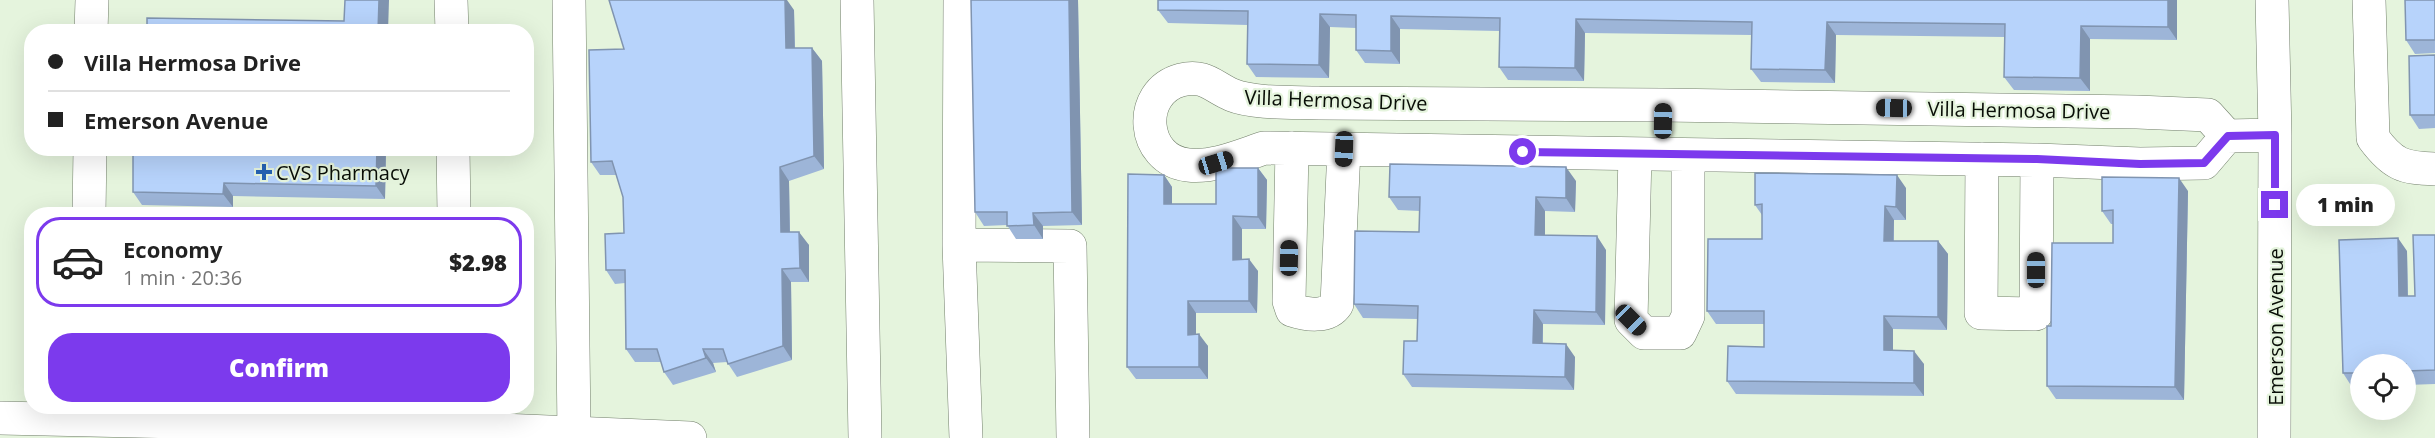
<!DOCTYPE html>
<html lang="en">
<head>
<meta charset="utf-8">
<style>
  :root { --surface:#fff; --page:#f6f6f6; --text:#222; --muted:#767676; --line:#e0e0e0; --accent:#7c3aed }
  body { margin:0; font-family:"Open Sans",sans-serif; background:var(--page); color:var(--text); height:100vh; display:flex; flex-direction:column; font-size:22px; white-space:nowrap }
  * { box-sizing:border-box; margin:0 }
  p { font-size:20px; color:var(--muted) }
  .icon { flex:none; width:33px; height:33px; fill:none; stroke:currentColor; stroke-width:2; stroke-linecap:round; stroke-linejoin:round }
  .map { position:relative; flex:1; overflow:hidden }
  .sheet { position:absolute; left:24px; top:207px; width:510px; height:207px; display:flex; flex-direction:column; background:var(--surface); border-radius:24px; box-shadow:0 6px 24px #0002 }
  .sheet>* { flex:none }
  .top-card { position:absolute; left:24px; top:24px; width:510px; height:132px; border-radius:24px; box-shadow:0 6px 24px #0002; display:grid; align-content:center; height:132px; padding:0 24px; background:var(--surface) }
  .tools { position:absolute; left:2350px; top:354px; display:grid; gap:12px }
  .tools a { display:grid; place-items:center; width:66px; height:66px; border-radius:50%; background:var(--surface); box-shadow:0 6px 24px #0002; font-size:30px }
  .end { position:absolute; width:27px; height:27px; margin:-14px; border:8px solid #7c3aed; background:#fff; box-shadow:0 0 0 3px #fff }
  .from { border-radius:50% }
  .bubble { position:absolute; height:42px; border-radius:21px; background:var(--surface); box-shadow:0 6px 24px #0002; font-size:20px; font-weight:800; line-height:42px; text-align:center }
  .car { position:absolute; width:18px; height:36px; margin:-18px -9px; border-radius:8px; box-shadow:0 0 4px 2px #0007; background:linear-gradient(#222 24%,#8ab4d8 0 40%,#222 0 76%,#8ab4d8 0 86%,#222 0) }
  .top-card b { display:flex; align-items:center; gap:21px; height:57px; font-size:22px }
  .top-card b+b { border-top:2px solid var(--line) }
  .top-card i { width:15px; height:15px; background:var(--text) }
  ul { padding:10px 0 0; list-style:none }
  li { display:flex; align-items:center; gap:18px; height:90px; margin:0 12px 9px; padding:0 12px; border:3px solid transparent; border-radius:24px }
  li div { flex:1 }
  li b { display:block; font-size:22px }
  li em { font-style:normal; font-weight:800 }
  li.on { border-color:var(--accent) }
  li>.icon { width:54px; height:54px; stroke-width:1.5 }
  .action { display:flex; gap:12px; margin-top:auto; padding:12px 24px }
  .action a { flex:1; height:69px; border-radius:24px; background:var(--accent); color:#fff; font-size:24px; font-weight:800; line-height:69px; text-align:center }
  .map>svg:first-child { display:block }
  .lines { fill:none; stroke-linecap:round; stroke-linejoin:round }
  .minor-casing { stroke:#727f6b; stroke-width:34 }
  .major-casing { stroke:#727f6b; stroke-width:34 }
  .minor { stroke:#fff; stroke-width:33 }
  .major { stroke:#fff; stroke-width:33 }
  .wall { fill:#9db5d8 }
  .shaded-wall { fill:#8094b0 }
  .building { fill:#b7d3fb; stroke:#8094b0; stroke-width:1.5 }
  .route { stroke:#7c3aed; stroke-width:8 }
  .poi-dot { fill:#2462b3; stroke:#e5f4dd; stroke-width:2 }
  .labels { text-anchor:middle; dominant-baseline:central; stroke-width:4.5; stroke-linejoin:round; paint-order:stroke }
  .street-label { font-size:20px; fill:#090e07; stroke:#e5f4dd }
  .poi-label { font-size:20px; fill:#090e07; stroke:#e5f4dd; text-anchor:start }
</style>
</head>
<body>
<div class="map">
<svg width="2435" height="438" viewBox="0 0 2435 438">
  <rect width="100%" height="100%" fill="#e5f4dd"/>
  <g class="lines">
    <defs>
      <path id="minor" d="M451 0 452 32
        M569 0 574 433
        M857 0 865 438
        M960 0 959 245 966 438
        M2272 0 2275 135 2274 438
        M2369 0 2373 138C2393 165 2403 168 2435 169
        M91 32 92 0
        M2227 136 2208 115 2137 112 1663 105 1319 103C1295 102 1254 104 1232 95 1213 87 1205 74 1181 80 1136 92 1141 160 1188 165 1213 168 1240 156 1264 148L2037 160 2140 164 2204 163 2227 136 2275 135
        M453 148 454 214
        M1292 148 1289 301 1292 310C1307 315 1328 318 1337 304L1344 149
        M1635 154 1631 320 1644 333H1680L1688 316V155
        M1982 159 1981 313 2036 314 2037 160
        M89 214 90 148
        M959 245 1070 246 1073 438"/>
      <path id="major" d="M0 418 453 428 690 438"/>
    </defs>
    <use href="#minor" class="minor-casing"/>
    <use href="#major" class="major-casing"/>
    <use href="#minor" class="minor"/>
    <use href="#major" class="major"/>
  </g>
  <path class="wall" d="M971 0H1078L1082 225 1043 226V239H1016L1007 225 984 226 975 212Z
    M2177 0V40L2090 39V91L2014 90 2004 77 2005 37 1836 35 1835 83 1761 82 1751 69 1752 35 1585 33 1584 81 1508 80 1499 67V31L1400 29V64L1365 63 1356 50V28L1330 27 1329 78 1256 77 1247 64 1248 25 1168 23 1158 10Z
    M2435 0V53L2415 54 2406 40Z
    M794 10 795 48H812L822 61 824 169 789 181 790 232 809 245V282H791L792 360 737 377 727 362 713 363 716 372 673 385 664 372 661 362H635L626 349 625 283 615 284 606 270 624 233 623 197 616 175H600L591 162Z
    M2435 55V128L2419 129 2410 115Z
    M133 148H386L385 199 233 196V207L142 205 133 192Z
    M1258 168 1267 180 1266 229H1242V259L1258 271 1257 313H1196V334L1208 346V379H1136L1127 367 1164 175 1172 187V204H1216Z
    M1576 181 1575 212 1545 211V235L1606 250 1605 325 1543 324V343L1575 357 1574 390 1412 387 1403 374 1417 341 1418 319 1363 318 1354 304 1419 232 1420 211 1398 210 1389 197Z
    M1906 188V220H1894V241H1938L1948 254 1947 330 1893 329V350L1924 364V396L1736 394 1727 381 1764 347V324H1716L1707 311 1762 239V215L1755 205Z
    M2188 191 2184 400 2056 399 2047 386 2113 243V224H2111L2102 211Z
    M2435 235V384L2406 385V364H2361V386L2352 387 2343 373 2407 251 2408 296H2415Z"/>
  <path class="shaded-wall" d="M379 0H389L388 32H378Z
    M785 0H787L794 10 795 61 786 48Z
    M1069 0H1078L1082 225 1072 212Z
    M2168 0H2177V40L2168 27Z
    M1320 14 1330 27 1329 78 1319 65Z
    M1391 16 1400 29V64L1391 51Z
    M1576 19 1585 33 1584 81 1575 68Z
    M1827 22 1836 35 1835 83 1825 70Z
    M2081 26 2090 39V91L2080 78Z
    M812 48 822 61 824 169 814 156Z
    M377 148H386L385 199 376 186Z
    M780 167 789 181 790 245 781 232Z
    M1566 167 1576 181 1575 212 1566 198Z
    M1258 168 1267 180 1266 229 1258 217Z
    M1164 175 1172 187V216L1164 204Z
    M1897 175 1906 188V220L1896 207Z
    M2179 178 2188 191 2184 400 2175 387Z
    M224 183 233 196V207L223 194Z
    M1536 197 1545 211V248L1535 235Z
    M1885 206 1894 220 1893 254 1884 241Z
    M1033 213 1043 226V239L1034 225Z
    M1233 216 1242 229V272L1233 260Z
    M799 232 809 245V282L800 268Z
    M1597 236 1606 250 1605 325 1596 312Z
    M2398 238 2407 251 2408 309 2399 296Z
    M1938 241 1948 254 1947 330 1938 317Z
    M1249 259 1258 271 1257 313 1249 301Z
    M782 269 791 282 792 360 783 346Z
    M1188 301 1196 313V347L1188 335Z
    M1534 310 1543 324 1542 357 1533 343Z
    M1884 316 1893 329V364L1884 350Z
    M1199 334 1208 346V379L1199 367Z
    M1566 344 1575 357 1574 390 1565 377Z
    M703 349 713 363 716 372 706 358Z
    M1914 351 1924 364V396L1914 383Z"/>
  <path class="building" d="M345 0H379L378 32H147V18L344 21Z
    M609 0H785L786 48H812L814 156 780 167 781 232H799L800 268 782 269 783 346 728 364 723 349H703L706 358 664 372 657 349H626L625 270H606L605 234 624 233 623 197 612 161 591 162 589 50 624 49Z
    M971 0H1069L1072 212 1033 213 1034 225 1007 226V212H975Z
    M1158 0H2168V27L2081 26 2080 78 2004 77 2005 24 1827 22 1825 70 1751 69 1752 22 1576 19 1575 68 1499 67 1500 18 1391 16V51L1356 50V15L1320 14 1319 65 1247 64 1248 11 1158 10Z
    M2405 0H2435V40H2406Z
    M2435 55V115H2410L2409 56Z
    M133 148H377L376 186 224 183 223 194 133 192Z
    M1390 164 1566 167V198L1536 197 1535 235 1597 236 1596 312 1534 310 1533 343 1566 344 1565 377 1403 374 1404 341H1417L1418 306 1354 304 1355 231 1419 232 1420 197H1389Z
    M1216 168H1258V217L1233 216V260L1249 259V301H1188V335L1199 334V367H1127L1128 174 1164 175V204H1216Z
    M1755 173 1897 175 1896 207 1885 206 1884 241H1938V317L1884 316V350L1914 351V383L1727 381 1728 346 1764 347V311H1707L1708 239H1762V204L1755 205Z
    M2102 177 2179 178 2175 387 2047 386V326H2051L2052 243H2113V210L2102 211Z
    M2413 235H2435V370L2406 371V364H2361V373H2343L2339 240 2398 238 2399 296H2415Z"/>
  <g class="lines">
    <path class="route" d="M1523 152 2037 159 2140 164 2204 163 2228 136 2275 135V205"/>
  </g>
  <path class="poi-dot" d="M261 163h6v6h6v6h-6v6h-6v-6h-6v-6h6z"/>
  <g class="labels">
    <g class="street-label">
      <text transform="translate(1336 100) rotate(2)">Villa Hermosa Drive</text>
      <text transform="translate(2019 110) rotate(1)">Villa Hermosa Drive</text>
      <text transform="translate(2275 327) rotate(-90)">Emerson Avenue</text>
    </g>
    <g class="poi-label">
      <text x="276" y="172">CVS Pharmacy</text>
    </g>
  </g>
</svg>
<div class="tools">
<a><svg class="icon" aria-label="locate" viewBox="0 0 24 24"><circle cx="12" cy="12" r="6"/><path d="M12 2v4M12 18v4M2 12h4M18 12h4"/></svg></a>
</div>
<i class="end from" style="left:1523px;top:152px"></i>
<i class="end" style="left:2275px;top:205px"></i>
<div class="bubble" style="left:2296px;top:184px;width:99px">1 min</div>
<i class="car" style="left:1894px;top:108px;rotate:271deg"></i>
<i class="car" style="left:1663px;top:121px;rotate:1deg"></i>
<i class="car" style="left:1344px;top:149px;rotate:182deg"></i>
<i class="car" style="left:1216px;top:163px;rotate:73deg"></i>
<i class="car" style="left:1289px;top:258px;rotate:1deg"></i>
<i class="car" style="left:2036px;top:270px;rotate:0deg"></i>
<i class="car" style="left:1631px;top:320px;rotate:135deg"></i>
<div class="top-card">
<b><i class="from"></i>Villa Hermosa Drive</b>
<b><i></i>Emerson Avenue</b>
</div>
<section class="sheet">
<ul>
<li class="on"><svg class="icon" aria-label="car" viewBox="0 0 24 24"><path d="M5 17H2v-5l4-1 3-4h7l3 4 3 1v5h-3M9 17h6M6 11h13"/><circle cx="7" cy="17" r="2"/><circle cx="17" cy="17" r="2"/></svg><div><b>Economy</b><p>1 min · 20:36</p></div><em>$2.98</em></li>
</ul>
<div class="action"><a>Confirm</a></div>
</section>
</div>
</body>
</html>
